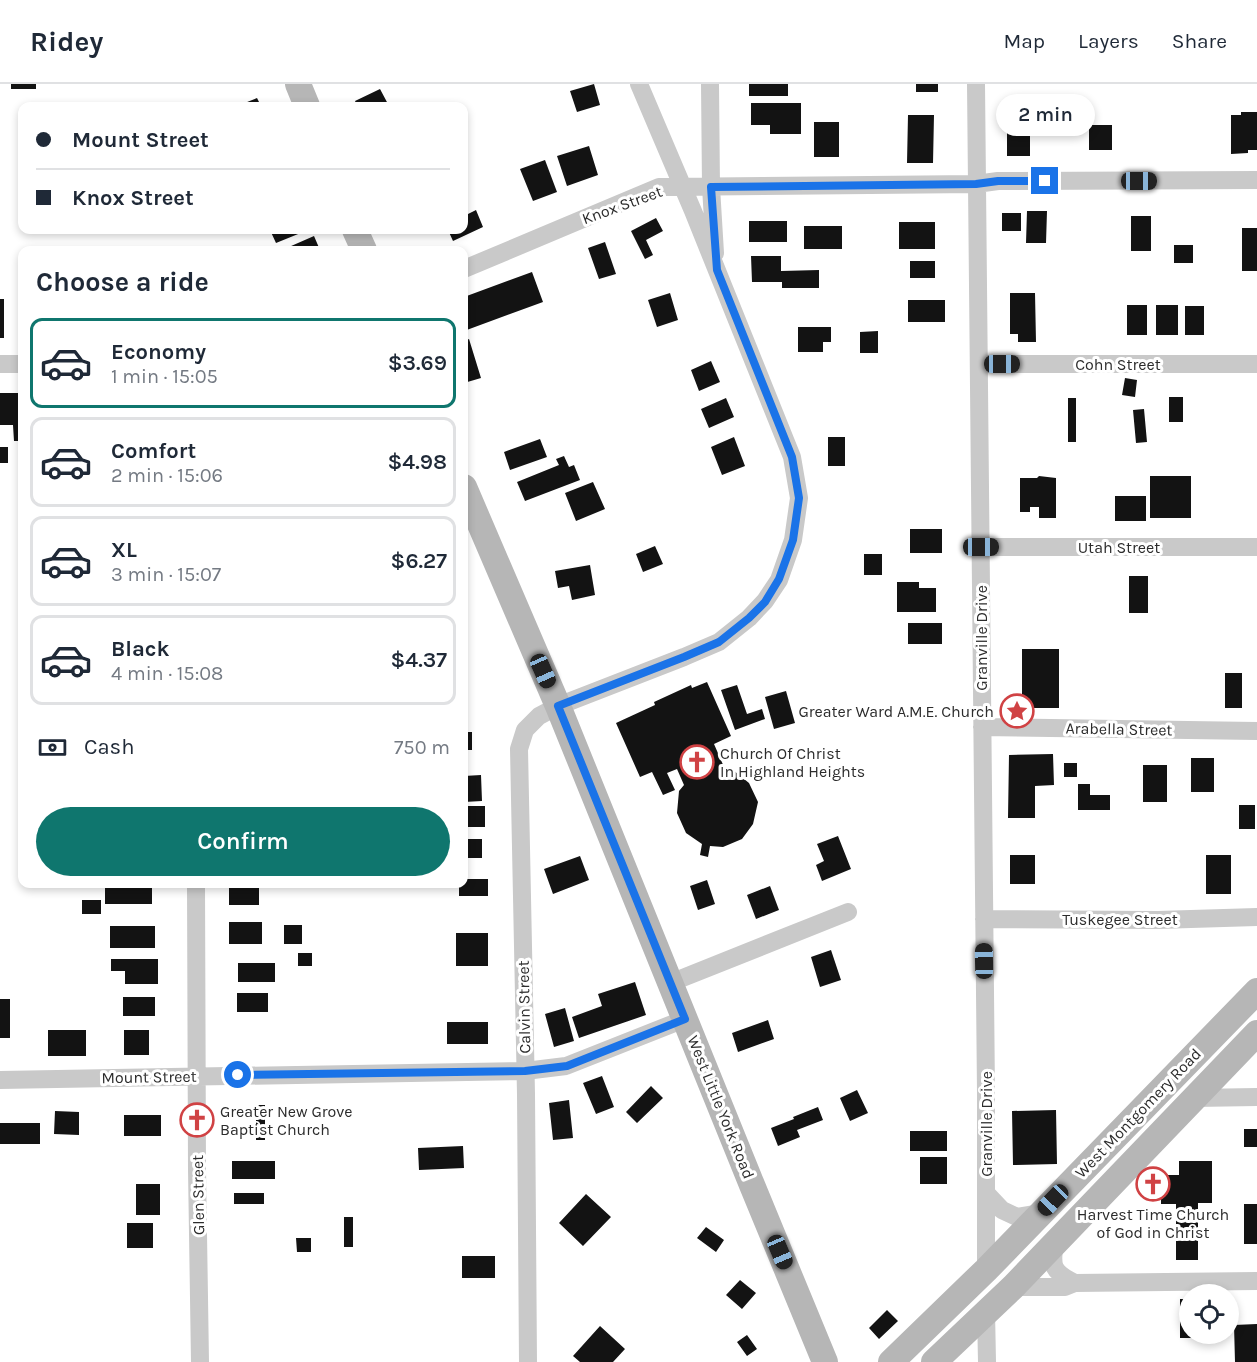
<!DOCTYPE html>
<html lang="en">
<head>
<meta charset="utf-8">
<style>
  :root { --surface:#fff; --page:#f2f2f3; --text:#1f2937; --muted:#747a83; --line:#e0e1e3; --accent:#0f766e }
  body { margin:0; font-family:Karla,sans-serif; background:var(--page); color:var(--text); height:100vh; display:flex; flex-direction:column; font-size:22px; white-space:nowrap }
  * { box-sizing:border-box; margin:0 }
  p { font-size:20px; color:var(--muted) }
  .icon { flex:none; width:33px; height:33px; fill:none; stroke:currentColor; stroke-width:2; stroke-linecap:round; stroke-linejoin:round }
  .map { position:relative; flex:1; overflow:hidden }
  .panel { position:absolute; left:18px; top:162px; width:450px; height:642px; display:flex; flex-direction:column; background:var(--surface); border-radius:12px; box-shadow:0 3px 9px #0003 }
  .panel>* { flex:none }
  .guide { position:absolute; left:18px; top:18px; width:450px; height:132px; border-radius:12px; box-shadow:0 3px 9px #0003; display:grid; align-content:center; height:132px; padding:0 18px; background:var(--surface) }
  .tools { position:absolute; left:1179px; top:1200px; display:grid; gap:12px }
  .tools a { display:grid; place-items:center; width:60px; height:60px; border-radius:50%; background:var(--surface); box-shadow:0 3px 9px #0003; font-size:30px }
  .end { position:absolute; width:27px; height:27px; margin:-14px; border:8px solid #1a73e8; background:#fff; box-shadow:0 0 0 3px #fff }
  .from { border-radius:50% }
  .bubble { position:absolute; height:42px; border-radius:21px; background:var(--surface); box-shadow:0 3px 9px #0003; font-size:20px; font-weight:600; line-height:42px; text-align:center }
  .car { position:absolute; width:18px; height:36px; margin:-18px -9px; border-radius:8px; box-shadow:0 0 4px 2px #0007; background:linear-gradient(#222 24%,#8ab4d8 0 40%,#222 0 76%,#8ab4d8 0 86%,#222 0) }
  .guide b { display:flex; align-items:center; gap:21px; height:57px; font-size:22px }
  .guide b+b { border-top:2px solid var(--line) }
  .guide i { width:15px; height:15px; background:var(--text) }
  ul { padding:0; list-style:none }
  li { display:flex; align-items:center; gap:18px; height:90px; margin:0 12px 9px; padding:0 6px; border:3px solid var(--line); border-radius:12px }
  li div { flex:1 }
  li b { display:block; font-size:22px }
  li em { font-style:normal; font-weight:600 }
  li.current { border-color:var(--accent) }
  li>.icon { width:54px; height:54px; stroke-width:1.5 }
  h2 { padding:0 18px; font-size:27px; line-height:72px }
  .pay { display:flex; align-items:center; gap:15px; height:66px; padding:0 18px; font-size:22px }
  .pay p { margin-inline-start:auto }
  .action { display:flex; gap:12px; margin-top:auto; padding:12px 18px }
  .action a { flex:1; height:69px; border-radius:36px; background:var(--accent); color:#fff; font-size:24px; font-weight:600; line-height:69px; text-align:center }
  header { display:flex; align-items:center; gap:36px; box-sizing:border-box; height:84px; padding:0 30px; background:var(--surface); border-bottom:2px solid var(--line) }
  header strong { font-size:28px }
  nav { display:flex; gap:33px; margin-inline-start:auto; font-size:21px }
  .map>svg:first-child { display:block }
  .building { fill:#131313 }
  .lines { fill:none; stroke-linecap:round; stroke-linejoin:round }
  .street { stroke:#c9c9c9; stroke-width:18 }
  .secondary { stroke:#b6b6b6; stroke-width:26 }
  .route { stroke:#1a73e8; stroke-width:8 }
  .labels { text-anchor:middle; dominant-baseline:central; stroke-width:6; stroke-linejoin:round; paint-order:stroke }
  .street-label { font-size:16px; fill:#2c2c2c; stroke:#fff }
  .poi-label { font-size:16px; fill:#2c2c2c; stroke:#fff; text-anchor:start }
</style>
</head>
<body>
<header>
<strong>Ridey</strong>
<nav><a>Map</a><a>Layers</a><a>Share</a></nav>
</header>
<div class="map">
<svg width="1257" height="1278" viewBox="0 0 1257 1278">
  <rect width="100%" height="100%" fill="#fff"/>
  <path class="building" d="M11 0H36V5H11Z
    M594 0 600 21 577 28 570 7Z
    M749 0H788V12H749Z
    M916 0H938V8H916Z
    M380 5 388 20 383 22H357L355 17Z
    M257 14 261 22H237Z
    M1006 14H1036V30H1006Z
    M751 19H801V50H770V41H751Z
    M1241 28H1257V66H1248V69L1231 70V31H1241Z
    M908 31H934L933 79H907Z
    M814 38H839V73H814Z
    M1007 38H1030V72H1007Z
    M1089 41H1112V66H1089Z
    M589 62 598 91 567 102 557 72Z
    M545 76 557 108 533 117 520 85Z
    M476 126 483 143 453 157 448 146H464V132Z
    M1027 127H1047L1046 159H1026Z
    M1002 129H1021V147H1002Z
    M1131 132H1151V167H1131Z
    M656 134 663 147 646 156 653 171 645 175 631 147Z
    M749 137H787V158H749Z
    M899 138H935V165H899Z
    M804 142H842V165H804Z
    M1242 144H1257V187H1242Z
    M270 146H308L276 159Z
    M314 152 320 166H282Z
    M605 158 616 190 599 195 588 164Z
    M1174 161H1193V179H1174Z
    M751 172H781V187L819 186V204H782V198H752Z
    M910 177H935V194H910Z
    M532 188 543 218 464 247V213Z
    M670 209 678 236 657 243 648 216Z
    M1010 209H1035L1036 258H1018V250H1010Z
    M0 215H4V254H0Z
    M908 216H945V238H908Z
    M1127 221H1147V251H1127Z
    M1156 221H1178V251H1156Z
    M1185 222H1204V251H1185Z
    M798 243H831V258H823V268H798Z
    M878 247V269H860V248Z
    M469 255 481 294 464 299V257Z
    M711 277 720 298 699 307 691 286Z
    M1125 294 1137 296 1135 313 1122 311Z
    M0 309H22V357H14L13 341H0Z
    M1169 313H1183V338H1169Z
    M726 314 734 333 709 344 701 325Z
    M1068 314H1076V358H1068Z
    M1144 325 1147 358 1136 359 1133 326Z
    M734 353 745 382 722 391 711 363Z
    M828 353H845V382H828Z
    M540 355 547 373 510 386 504 368Z
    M0 363H8V379H0Z
    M564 372 569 383 574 381 580 396 525 417 517 398 559 381 556 375Z
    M1039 392 1056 394V434H1039V423H1030V428H1020V394H1037Z
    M1150 392H1191V434H1150Z
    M593 398 605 425 576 437 565 409Z
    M1115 412H1146V437H1115Z
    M910 445H942V469H910Z
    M655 462 663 480 643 488 636 470Z
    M864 470H882V491H864Z
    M590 481 595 511 572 516 569 502 558 504 555 487Z
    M1129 492H1148V529H1129Z
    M897 498H919V504H936V528H897Z
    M908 539H942V560H908Z
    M1022 565H1059V624H1022Z
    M1225 589H1242V624H1225Z
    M707 598 731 652 714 660 724 683 733 686 749 699 758 718 753 740 742 755 723 763 710 762 708 773 700 771 702 760 686 749 677 729 679 707 684 701 677 685 667 689 675 706 663 711 652 688 640 693 616 639 655 621 654 618 691 601 692 604Z
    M737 601 747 630 762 625 765 635 735 646 721 606Z
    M786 607 795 639 774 645 765 613Z
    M464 648H472V666H464Z
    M1053 670 1054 701 1035 702V734H1008L1009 671Z
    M1191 674H1214V708H1191Z
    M1064 679H1077V693H1064Z
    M1143 681H1167V718H1143Z
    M481 691 482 717 464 718V692Z
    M1078 700H1090V711H1110V726H1078Z
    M1239 721H1255V745H1239Z
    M464 722H485V743H464Z
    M838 752 851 785 822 797 816 781 824 777 817 760Z
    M464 755H482V774H464Z
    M1010 771H1035V800H1010Z
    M1206 771H1231V810H1206Z
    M580 772 589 796 553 810 544 785Z
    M464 795H488V812H459V800H464Z
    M707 796 715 820 698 826 690 802Z
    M105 800H152V820H105Z
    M770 802 779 826 756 835 747 811Z
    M229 803H259V821H229Z
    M82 816H101V830H82Z
    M229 838H262V860H229Z
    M284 841H302V860H284Z
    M110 842H155V864H110Z
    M456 849H488V882H456Z
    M831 866 841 896 820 903 811 873Z
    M298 869H312V882H298Z
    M111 875H158V900H125V887H111Z
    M238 879H275V898H238Z
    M635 898 646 931 579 954 572 933 602 922 598 910Z
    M237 909H268V928H237Z
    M123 913H155V932H123Z
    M0 915H10V954H0Z
    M565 924 574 957 554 963 545 930Z
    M768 936 774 955 738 968 732 949Z
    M447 938H488V960H447Z
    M48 946H86V972H48Z
    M124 946H149V971H124Z
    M602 992 614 1023 596 1030 583 999Z
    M651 1002 663 1014 637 1039 626 1028Z
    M857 1006 868 1029 850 1037 840 1014Z
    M569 1016 573 1054 553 1056 549 1019Z
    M256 1021H265V1056H256Z
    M818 1023 823 1036 797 1046 800 1053 778 1062 771 1044 794 1035 793 1033Z
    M1056 1026 1057 1080 1013 1081 1012 1027Z
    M55 1027 79 1028V1051L54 1050Z
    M124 1031H161V1052H124Z
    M0 1039H40V1060H0Z
    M1244 1045H1257V1063H1244Z
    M910 1047H947V1067H910Z
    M463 1062 464 1084 419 1086 418 1064Z
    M920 1073H947V1100H920Z
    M232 1077H275V1095H232Z
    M1179 1077H1212V1119H1198V1176H1176V1120H1161V1091H1179Z
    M136 1100H160V1131H136Z
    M234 1109H264V1120H234Z
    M586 1110 611 1133 583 1162 559 1139Z
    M1244 1120H1257V1160H1244Z
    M344 1133H353V1163H344Z
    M127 1139H153V1164H127Z
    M706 1143 724 1156 716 1168 697 1154Z
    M296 1154H311V1168H297Z
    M462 1172H495V1194H462Z
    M740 1196 756 1209 742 1225 726 1211Z
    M1180 1215H1190V1250H1200V1254H1180Z
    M887 1226 898 1237 879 1255 869 1244Z
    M1257 1240V1278H1235L1234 1241Z
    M600 1242 625 1265 613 1278H580L573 1272Z
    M747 1251 757 1265 747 1272 737 1258Z"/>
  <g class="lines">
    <path class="street" d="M710 0 711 103 715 169
      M976 0 986 1009V1186
      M464 185 659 103 976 100 998 97 1257 96
      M0 280H22
      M979 280H1257
      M981 463H1257
      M982 643 1257 647
      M196 800 197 1085 200 1278
      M984 835 1158 836 1257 833
      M670 899 848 828
      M0 996 525 987 566 982 685 935
      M1194 1014 1257 1013
      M986 1109 1002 1126 1017 1133 1040 1129
      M1055 1159C1051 1182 1052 1188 1075 1199
      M1013 1203H1065L1075 1199 1257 1197
      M986 1227 987 1278
      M528 1278 526 1010 519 665 525 646 539 632 558 622 684 573 719 558 749 534 765 517 779 496 793 456 799 414 792 373 693 127 639 0"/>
    <path class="secondary" d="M298 0 307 22
      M355 146 364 166
      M464 403 558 622 752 1101 825 1278
      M891 1278 986 1186 1257 907
      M934 1278 1013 1203 1257 949"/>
  </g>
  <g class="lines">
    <path class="route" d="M238 991 525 987 567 982 685 935 558 622 684 573 719 558 749 534 765 518 779 495 793 456 799 414 792 373 717 186 711 103 976 100 998 97H1045"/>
  </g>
  <defs>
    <symbol id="sight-ring" viewBox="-11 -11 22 22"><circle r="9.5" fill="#fff" stroke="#d04244" stroke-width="1.5"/><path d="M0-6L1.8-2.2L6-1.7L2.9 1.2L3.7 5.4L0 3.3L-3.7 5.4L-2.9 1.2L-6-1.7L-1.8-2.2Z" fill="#d04244"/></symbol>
    <symbol id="church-ring" viewBox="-11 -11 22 22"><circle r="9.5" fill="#fff" stroke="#d04244" stroke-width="1.5"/><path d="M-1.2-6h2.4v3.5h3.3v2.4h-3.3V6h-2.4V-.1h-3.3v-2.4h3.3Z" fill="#d04244"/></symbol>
  </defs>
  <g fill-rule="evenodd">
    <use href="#sight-ring" x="998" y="608" width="38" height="38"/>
    <use href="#church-ring" x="678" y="659" width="38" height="38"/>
    <use href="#church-ring" x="178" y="1017" width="38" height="38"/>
    <use href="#church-ring" x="1134" y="1081" width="38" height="38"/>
  </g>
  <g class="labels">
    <g class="street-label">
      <text transform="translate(622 121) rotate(-20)">Knox Street</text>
      <text x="1118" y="280">Cohn Street</text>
      <text x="1119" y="463">Utah Street</text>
      <text transform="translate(981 554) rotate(-90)">Granville Drive</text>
      <text transform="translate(1119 645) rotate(1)">Arabella Street</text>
      <text x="1120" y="835">Tuskegee Street</text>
      <text transform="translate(524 923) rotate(-91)">Calvin Street</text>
      <text transform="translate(149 993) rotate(-1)">Mount Street</text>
      <text transform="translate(721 1023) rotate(68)">West Little York Road</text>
      <text transform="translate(1138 1029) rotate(-46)">West Montgomery Road</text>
      <text transform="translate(986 1040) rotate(-90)">Granville Drive</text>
      <text transform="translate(198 1111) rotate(-91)">Glen Street</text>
    </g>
    <g class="poi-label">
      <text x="994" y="627" text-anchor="end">Greater Ward A.M.E. Church</text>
      <text x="720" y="669">Church Of Christ<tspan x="720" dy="18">In Highland Heights</tspan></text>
      <text x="220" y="1027">Greater New Grove<tspan x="220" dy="18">Baptist Church</tspan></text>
      <text x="1153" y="1130" text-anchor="middle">Harvest Time Church<tspan x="1153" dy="18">of God in Christ</tspan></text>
    </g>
  </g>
</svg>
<div class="tools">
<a><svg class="icon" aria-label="locate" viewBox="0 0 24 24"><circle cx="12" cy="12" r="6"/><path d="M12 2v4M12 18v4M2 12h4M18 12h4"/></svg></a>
</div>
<i class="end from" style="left:238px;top:991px"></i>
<i class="end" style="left:1045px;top:97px"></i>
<div class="bubble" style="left:996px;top:10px;width:99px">2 min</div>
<i class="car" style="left:1139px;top:97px;rotate:90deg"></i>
<i class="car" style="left:1002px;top:280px;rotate:90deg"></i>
<i class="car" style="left:981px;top:463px;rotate:90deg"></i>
<i class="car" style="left:543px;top:587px;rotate:156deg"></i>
<i class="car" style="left:984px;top:877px;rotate:359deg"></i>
<i class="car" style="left:1053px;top:1116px;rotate:224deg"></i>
<i class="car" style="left:780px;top:1168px;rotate:157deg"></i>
<div class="guide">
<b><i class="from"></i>Mount Street</b>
<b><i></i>Knox Street</b>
</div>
<section class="panel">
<h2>Choose a ride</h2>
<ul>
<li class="current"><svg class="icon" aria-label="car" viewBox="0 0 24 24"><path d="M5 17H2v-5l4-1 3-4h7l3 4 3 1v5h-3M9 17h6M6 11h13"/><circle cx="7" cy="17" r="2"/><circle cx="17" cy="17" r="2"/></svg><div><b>Economy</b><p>1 min · 15:05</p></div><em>$3.69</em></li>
<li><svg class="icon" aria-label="car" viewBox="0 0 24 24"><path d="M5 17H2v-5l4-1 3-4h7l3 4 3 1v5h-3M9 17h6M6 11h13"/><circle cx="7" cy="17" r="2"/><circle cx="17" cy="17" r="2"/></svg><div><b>Comfort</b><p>2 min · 15:06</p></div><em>$4.98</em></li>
<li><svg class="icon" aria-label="car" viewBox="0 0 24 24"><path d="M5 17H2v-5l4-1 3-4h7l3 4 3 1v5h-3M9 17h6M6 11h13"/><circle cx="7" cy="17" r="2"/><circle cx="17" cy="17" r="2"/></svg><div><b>XL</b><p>3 min · 15:07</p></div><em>$6.27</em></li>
<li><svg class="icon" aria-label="car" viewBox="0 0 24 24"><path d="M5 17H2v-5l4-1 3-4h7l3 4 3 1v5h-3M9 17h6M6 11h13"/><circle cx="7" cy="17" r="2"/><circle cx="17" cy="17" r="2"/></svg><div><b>Black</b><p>4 min · 15:08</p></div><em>$4.37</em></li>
</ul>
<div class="pay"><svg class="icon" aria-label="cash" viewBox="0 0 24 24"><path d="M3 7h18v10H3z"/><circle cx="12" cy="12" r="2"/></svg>Cash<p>750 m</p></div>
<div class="action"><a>Confirm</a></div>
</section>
</div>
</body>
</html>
